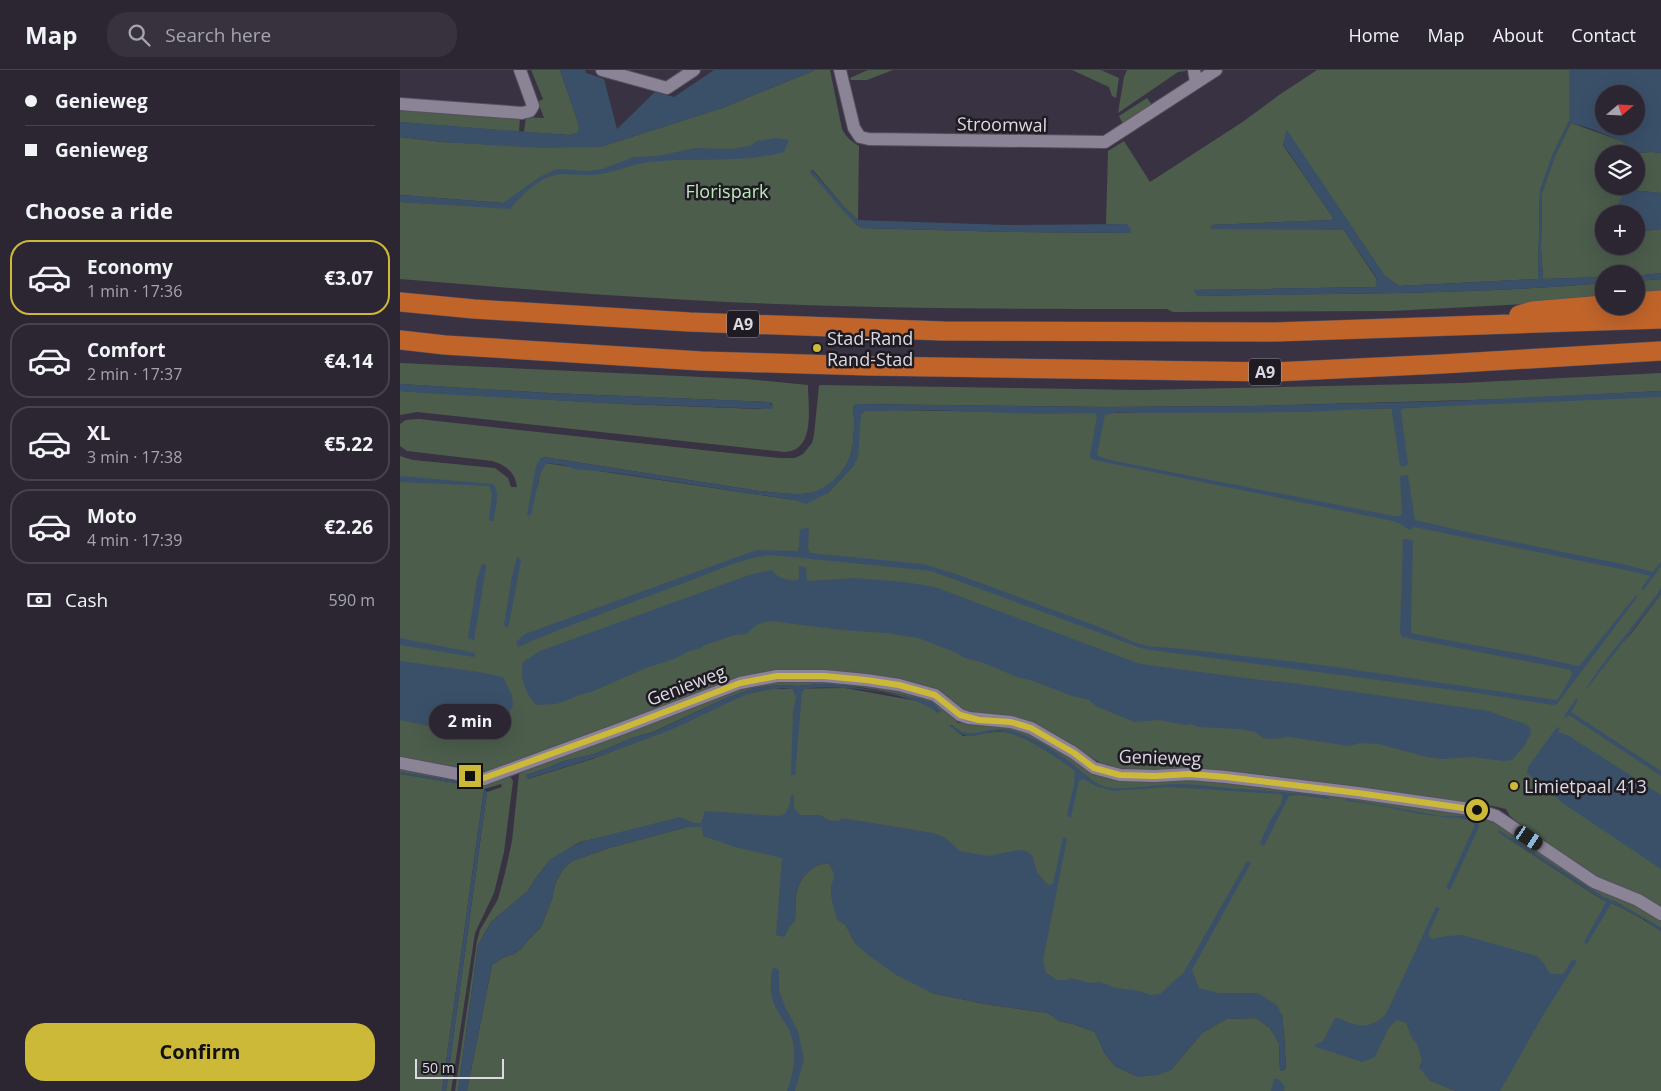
<!DOCTYPE html>
<html lang="en">
<head>
<meta charset="utf-8">
<style>
  :root { --surface:#2b2632; --page:#37323e; --text:#f1f3f6; --muted:#a6a5ac; --line:#47434d; --accent:#cdb938 }
  body { margin:0; font-family:"Open Sans",sans-serif; background:var(--page); color:var(--text); height:100vh; display:flex; flex-direction:column; font-size:19px; white-space:nowrap }
  * { box-sizing:border-box; margin:0 }
  p { font-size:16px; color:var(--muted) }
  .icon { flex:none; width:28px; height:28px; fill:none; stroke:currentColor; stroke-width:2; stroke-linecap:round; stroke-linejoin:round }
  .map { position:relative; flex:1; overflow:hidden }
  .drawer { display:flex; flex-direction:column; background:var(--surface); width:400px }
  .drawer>* { flex:none }
  .top-card { display:grid; align-content:center; height:110px; padding:0 25px; background:var(--surface) }
  .needle { width:32px; rotate:71deg }
  .buttons { position:absolute; left:1195px; top:15px; display:grid; gap:10px }
  .buttons a { display:grid; place-items:center; width:50px; height:50px; border-radius:50%; background:var(--surface); box-shadow:0 5px 20px #0002,0 0 0 1px var(--line); font-size:25px }
  .scale { position:absolute; left:15px; bottom:12px; width:89px; box-sizing:border-box; padding-left:5px; border:2px solid #ddd9e3; border-top:0; font-size:14px; line-height:18px; white-space:nowrap; color:#ddd9e3; -webkit-text-stroke:4px #1f1b23; paint-order:stroke }
  .end { position:absolute; width:22px; height:22px; margin:-11px; border:6px solid #cdb938; background:#111; box-shadow:0 0 0 2px #111 }
  .from { border-radius:50% }
  .bubble { position:absolute; height:35px; border-radius:18px; background:var(--surface); box-shadow:0 5px 20px #0002,0 0 0 1px var(--line); font-size:16px; font-weight:700; line-height:35px; text-align:center }
  .car { position:absolute; width:15px; height:30px; margin:-15px -8px; border-radius:6px; box-shadow:0 0 4px 1px #0007; background:linear-gradient(#222 24%,#8ab4d8 0 40%,#222 0 76%,#8ab4d8 0 86%,#222 0) }
  .top-card b { display:flex; align-items:center; gap:18px; height:48px; font-size:19px }
  .top-card b+b { border-top:1px solid var(--line) }
  .top-card i { width:12px; height:12px; background:var(--text) }
  ul { padding:0; list-style:none }
  li { display:flex; align-items:center; gap:15px; height:75px; margin:0 10px 8px; padding:0 15px; border:2px solid var(--line); border-radius:20px }
  li div { flex:1 }
  li b { display:block; font-size:19px }
  li em { font-style:normal; font-weight:700 }
  li.on { border-color:var(--accent) }
  li>.icon { width:45px; height:45px; stroke-width:1.5 }
  h2 { padding:0 25px; font-size:22px; line-height:60px }
  .pay { display:flex; align-items:center; gap:12px; height:55px; padding:0 25px; font-size:19px }
  .pay p { margin-inline-start:auto }
  .button { display:flex; gap:10px; margin-top:auto; padding:10px 25px }
  .button a { flex:1; height:58px; border-radius:20px; background:var(--accent); color:#111; font-size:20px; font-weight:700; line-height:58px; text-align:center }
  header { display:flex; align-items:center; gap:30px; box-sizing:border-box; height:70px; padding:0 25px; background:var(--surface); border-bottom:1px solid var(--line) }
  header strong { font-size:24px }
  nav { display:flex; gap:28px; margin-inline-start:auto; font-size:18px }
  .search { width:350px; height:45px; background:var(--page); display:flex; align-items:center; gap:12px; box-sizing:border-box; padding:0 18px; border-radius:20px; color:var(--muted); font-size:19px }
  main { display:flex; flex:1; min-height:0 }
  .map>svg:first-child { display:block }
  .green { fill:#4c5d4c; fill-rule:evenodd }
  .water { fill:#3a5069; fill-rule:evenodd }
  .lines { fill:none; stroke-linecap:round; stroke-linejoin:round }
  .minor-casing { stroke:#554f5d; stroke-width:14 }
  .highway-casing { stroke:#554f5d; stroke-width:20 }
  .minor { stroke:#8b8497; stroke-width:12 }
  .highway { stroke:#c0642a; stroke-width:19 }
  .route { stroke:#cdb938; stroke-width:6 }
  .poi-dot { fill:#cdb938; stroke:#1f1b23; stroke-width:2 }
  .labels { text-anchor:middle; dominant-baseline:central; stroke-width:5; stroke-linejoin:round; paint-order:stroke }
  .shield { fill:#1f1b23; stroke:#a4a0a9; stroke-width:1 }
  .shield-label { font-size:16px; font-weight:bold; fill:#ddd9e3 }
  .street-label { font-size:18px; fill:#ddd9e3; stroke:#1f1b23 }
  .park-label { font-size:18px; fill:#bceabb; stroke:#1f1b23 }
  .poi-label { font-size:18px; fill:#ddd9e3; stroke:#1f1b23; text-anchor:start }
</style>
</head>
<body>
<header>
<strong>Map</strong>
<div class="search"><svg class="icon" aria-label="search" viewBox="0 0 24 24"><circle cx="10" cy="10" r="6"/><path d="M15 15l6 6"/></svg>Search here</div>
<nav><a>Home</a><a>Map</a><a>About</a><a>Contact</a></nav>
</header>
<main>
<section class="drawer">
<div class="top-card">
<b><i class="from"></i>Genieweg</b>
<b><i></i>Genieweg</b>
</div>
<h2>Choose a ride</h2>
<ul>
<li class="on"><svg class="icon" aria-label="car" viewBox="0 0 24 24"><path d="M5 17H2v-5l4-1 3-4h7l3 4 3 1v5h-3M9 17h6M6 11h13"/><circle cx="7" cy="17" r="2"/><circle cx="17" cy="17" r="2"/></svg><div><b>Economy</b><p>1 min · 17:36</p></div><em>€3.07</em></li>
<li><svg class="icon" aria-label="car" viewBox="0 0 24 24"><path d="M5 17H2v-5l4-1 3-4h7l3 4 3 1v5h-3M9 17h6M6 11h13"/><circle cx="7" cy="17" r="2"/><circle cx="17" cy="17" r="2"/></svg><div><b>Comfort</b><p>2 min · 17:37</p></div><em>€4.14</em></li>
<li><svg class="icon" aria-label="car" viewBox="0 0 24 24"><path d="M5 17H2v-5l4-1 3-4h7l3 4 3 1v5h-3M9 17h6M6 11h13"/><circle cx="7" cy="17" r="2"/><circle cx="17" cy="17" r="2"/></svg><div><b>XL</b><p>3 min · 17:38</p></div><em>€5.22</em></li>
<li><svg class="icon" aria-label="car" viewBox="0 0 24 24"><path d="M5 17H2v-5l4-1 3-4h7l3 4 3 1v5h-3M9 17h6M6 11h13"/><circle cx="7" cy="17" r="2"/><circle cx="17" cy="17" r="2"/></svg><div><b>Moto</b><p>4 min · 17:39</p></div><em>€2.26</em></li>
</ul>
<div class="pay"><svg class="icon" aria-label="cash" viewBox="0 0 24 24"><path d="M3 7h18v10H3z"/><circle cx="12" cy="12" r="2"/></svg>Cash<p>590 m</p></div>
<div class="button"><a>Confirm</a></div>
</section>
<div class="map">
<svg width="1261" height="1021" viewBox="0 0 1261 1021">
  <rect width="100%" height="100%" fill="#393242"/>
  <path class="green" d="M131 0H160L177 49 179 58 178 63 169 65 124 62 126 47 144 48 138 32 143 29Z
    M415 0H430L442 59C446 67 451 71 459 76L458 150 444 137 413 100 410 102 457 155 462 158 610 162 730 163 727 154H706L708 81 724 71 750 112 844 51 879 25 917 0H1169V51L1153 84 1140 121 1138 209 999 216 984 205 887 61 883 75 934 149 931 150 811 155 944 160 976 208 977 214 975 217 794 220 798 226C933 223 1069 225 1204 213V230L992 241 773 242 767 239C608 239 448 239 289 230 192 225 96 217 0 209V132L109 138 103 133 0 125V67L43 72 119 76 200 77 322 38Z
    M468 0H493L467 10H451L450 8Z
    M672 0H701L719 8 716 28 712 26 709 17Z
    M727 0H786V1L778 2 718 43 724 7Z
    M747 28 752 35 723 54 719 46Z
    M0 39 120 47 119 62 0 52Z
    M1171 53 1222 71 1233 83 1252 82 1261 83V123L1231 120 1216 136 1218 144H1204V176H1236V162L1261 159V203L1236 206V204H1204V207L1143 209 1141 179 1142 123 1155 86ZM1204 84H1236V116H1204Z
    M1261 209V225L1236 227V211Z
    M0 293 345 309 408 315C408 336 416 381 385 382L17 342 0 345V321L223 334 360 339 373 335 370 332 149 323 0 314Z
    M1261 303V321L1107 329 855 336 706 337 456 334 453 337C455 347 454 374 451 384 446 401 428 420 410 423 394 426 375 422 359 421L144 387 140 389 137 420 140 404 145 393 394 430 428 423 454 395 461 344 464 341 489 340 695 343 1005 338 1261 323V519L1223 574 1261 524V842L1192 806 1149 778 1110 746 1106 739 1093 736 719 698 701 693 633 654 568 643 545 626 369 603 98 700 79 702 0 689V386L13 390 95 398 108 408 111 417H117C115 402 106 395 92 391L7 381 0 376V354L6 350 19 349 330 383 380 388H395L403 384 412 373 414 365 419 315 741 320 1062 313Z
    M408 609 506 619 542 635 558 653H585L622 659 703 706 786 708 1080 744 1201 819 1230 831 1261 848V858L1216 832 1204 828 1098 762 1201 829C1222 837 1242 848 1261 861V1021H1072L1019 978 1029 1010 1056 1021H67L92 895 102 888 114 884 122 878 127 871 141 857 152 829 155 814 163 799 172 791 209 778 287 757H302L304 766 378 784 382 788 384 867 389 857 395 850C396 840 394 824 399 815 404 803 416 792 429 794L434 802 435 810 431 818 432 828 455 873 532 923 585 934 648 943 659 951 673 954 695 962 705 984 715 996 738 1007 771 1000 802 963 826 949 856 948 870 958 879 973 880 1001 886 999 884 964 882 945 862 931 763 928 656 910 426 749 301 753 211 765 180 772 150 790 135 809 128 821 91 852 78 875 58 1021H55L77 871 80 860 98 829 105 803 112 771 119 704 126 700 344 616 376 610ZM419 614C458 615 495 622 533 633L538 643 530 636 517 631 445 618 370 619 346 624 247 668 192 689 128 709 126 705 144 699 164 691 194 684 232 668 253 662 324 629 354 618 379 615 398 616ZM552 655C571 674 589 654 611 661 634 668 671 694 691 709 665 695 634 668 606 662 596 661 574 665 563 666L550 656Z
    M0 697 62 707 63 712 0 702Z
    M0 704 62 714 77 719 79 713 110 706 113 711 104 782 94 823 75 863 51 1021H46L87 722 102 717 101 714 84 719 42 1021H0Z"/>
  <path class="water" d="M160 0H185L186 3 204 9 217 59 255 22 274 27 314 0H415L322 38 200 77 140 78 43 72 0 67V52L169 65 177 63 179 58 177 49Z
    M1169 0H1261V83L1252 82 1233 83 1222 71 1192 59 1171 53 1155 86 1142 123 1141 179 1143 209 1204 207V213C1069 225 933 223 798 226L793 220 975 217 977 214 976 207 944 160 811 159V155L931 150 934 149 883 74 887 60 984 205 999 216 1138 209 1140 121 1153 84 1169 51ZM1204 24H1236V56H1204Z
    M375 68 389 70 384 82C341 94 294 87 250 92 233 94 217 101 201 104 188 106 176 104 163 104 142 104 123 124 110 139L0 132V125L103 133 141 106 157 99 188 101 202 99 234 87 258 86 295 78 331 79 350 76 357 71Z
    M411 99 444 137 458 150 606 155 727 154 731 160 730 163 610 162 462 158C447 149 423 116 410 102Z
    M1231 120 1261 123V159L1236 162V144H1218L1216 136 1224 124Z
    M1261 203V209L1236 211V206Z
    M0 314 149 323 370 332 373 338 370 339 223 334 23 323 0 321Z
    M1261 321V327L1005 338 1001 340 1008 394 1006 396H1000L992 342V339L987 338 907 342 750 343 717 342 705 345 697 385 703 388 715 391 994 446H1000L1002 444 1000 406 1008 405 1015 450C1085 467 1156 480 1227 495L1252 502 1261 492V496L1243 521 1241 519 1250 506 1235 502 1029 460 1014 457 1010 460C1004 458 1001 453 993 451L694 390 690 388V384L697 346 695 343 641 344 527 340 464 341 461 344 458 387 454 395 428 423 406 434 394 430 217 403 174 399 164 395 146 393 140 404 131 445H127L136 396 140 389 144 387 359 421C375 422 394 426 410 423 428 419 446 401 451 384 454 374 455 347 453 337L456 334 706 337 855 336 1053 331Z
    M0 406 93 414C101 423 95 440 93 451H90L89 450 92 423 89 416 0 412Z
    M407 458 409 459 408 478 410 483 523 494 556 504 592 517 699 557 734 572 747 576 784 579 929 596 1156 630 1159 628 1172 605 1171 600 1002 567 1000 563 1003 469 1013 470 1011 561V563L1015 564 1133 586 1178 596 1180 595 1236 525 1238 526 1157 634 1153 635 1083 624 744 579 531 501 371 485C344 487 319 500 294 509 235 532 176 552 118 577L116 572 125 564 337 487 357 480 397 481 399 477 400 459Z
    M117 487 121 490 109 554 108 557H105L104 555 112 506Z
    M82 494 86 495V497L74 571 68 568 77 509Z
    M399 496 406 497 407 510 410 511 454 508 504 512 535 517 740 594 861 610 892 613 1089 641 1107 648 1126 654 1130 658 1131 663 1125 675 1112 690 1103 691 1072 687 1042 689 1027 687 978 674 960 673 949 676 889 667 871 669 863 668 855 662 840 659 798 657 791 654 784 655 759 650 734 652 696 636 689 630 672 626 633 611 617 607 581 592 564 588 557 583 518 568 486 563 442 560 370 551 358 554 346 564 335 565 305 575 298 579 289 581 274 589 246 598 191 622 179 625 165 631 156 634 136 635C126 624 119 607 123 592L140 581 349 505 371 500 379 507 393 511 399 509Z
    M1261 519V524L1192 612 1184 621 1199 599Z
    M0 568 75 583V585L74 587 0 575Z
    M0 591 79 602 103 607 112 625 113 635 109 644 88 658 75 662H57L0 650Z
    M419 614 443 615 519 628 533 633 541 641 539 643C511 622 440 614 405 619L402 622 395 705H391L393 642 396 628 393 619 383 618 360 621 347 624 273 659 200 686 127 709 126 705 144 699 164 691 194 684 232 668 254 662 324 629 354 618 379 615 398 616Z
    M1176 629 1178 630 1171 642 1261 701V706L1169 645 1166 648 1164 646Z
    M552 655C570 673 587 655 609 660 630 665 659 682 675 696 685 704 694 714 706 717 726 721 756 714 778 714 799 714 821 718 842 719 871 721 900 723 929 727V729L899 725 889 726 864 776 860 773 870 751 881 734 883 725 880 724 769 717 714 721 698 717 683 709 679 711 671 747H669L667 745 674 715 675 701C654 686 633 670 608 663 584 656 573 678 550 656Z
    M1157 657 1160 658 1158 662 1169 666 1261 725V799L1164 734 1127 703 1128 697Z
    M0 702 63 712 62 714 0 704Z
    M84 719 87 722 47 1014 46 1021H42Z
    M391 725H394V738L401 745H421L427 750 438 751 442 748 533 763 544 767 560 781 588 786 618 780 626 781 632 785 637 802 648 815 653 814 663 767 667 769 643 890 646 903 656 910H666L671 908 690 913 700 912 716 918 740 921 751 925 760 924 784 902 847 791 851 793 792 900 799 918 819 923H858L878 936 883 950 886 999 880 1001 879 973 870 958 856 948 826 949 802 963 771 1000 758 1005 738 1007 715 996 705 984 695 962 673 954 659 951 648 943 585 934 532 923 496 905 468 885 455 873 446 855 437 850C435 840 431 831 431 821 431 807 439 809 429 794 416 792 404 803 399 815 394 824 396 840 395 850L389 857 384 867 376 865 382 788 335 777 303 766 302 757H287L209 778 172 791 163 799 155 814 152 829 141 857 127 871 122 878 114 884 102 888 92 895 67 1021H58L78 875 91 852 128 821 135 809 150 790 159 784 181 772 280 747 294 753H301L305 741 378 746 386 743 389 736Z
    M946 729 1041 746H1068L1078 749 1079 757 1050 820 1046 818 1074 757V754C1067 747 1054 748 1044 747 1011 744 979 734 946 731Z
    M1099 760 1204 827 1216 832 1257 855 1261 858V861L1245 850 1214 834H1211L1187 874 1184 872 1206 832 1098 762Z
    M1036 837 1040 838 1028 864 1032 869 1047 866 1062 865 1137 886 1143 892 1150 904H1163L1173 889 1177 891 1142 947 1100 1021H1056L1029 1010 1019 997 1022 990 1017 974 1012 968 1006 953 997 950 989 957 975 987 962 992 913 976 923 971 935 948C942 948 947 953 954 954 967 958 977 953 986 944Z
    M374 897 379 900V920L386 939 398 961 404 990 395 1021H387C393 1006 396 988 393 972 388 948 368 940 371 911 371 906 371 901 374 897Z
    M874 1009H879L885 1017 884 1021H871Z"/>
  <g class="lines">
    <defs>
      <path id="minor" d="M202 0 267 18 294 0
        M440 0 454 58 460 67 469 69 705 72 816 0
        M794 0 796 13
        M0 34 122 43 130 41 133 36 120 0
        M0 693 84 709 223 658 340 613 377 606H424L466 610 499 615 535 625 560 645 569 648 611 652 631 658 674 683 694 698 720 705 755 706 790 704 826 707 958 723 1077 740 1096 746 1194 812 1238 830 1261 844"/>
      <path id="highway" d="M0 232 74 239 289 252 543 261 875 262 1261 249
        M1236 232 1261 230
        M1119 245 1132 241 1204 235
        M0 270 45 275 301 291 469 296 874 302 1042 294 1261 281"/>
    </defs>
    <use href="#minor" class="minor-casing"/>
    <use href="#highway" class="highway-casing"/>
    <use href="#minor" class="minor"/>
    <use href="#highway" class="highway"/>
  </g>
  <g class="lines">
    <path class="route" d="M70 706 84 708 223 658 340 613 377 606H424L466 610 499 615 535 625 560 645 579 650 611 652 631 658 674 683 694 698 720 705 755 706 790 704 826 707 958 723 1077 740"/>
  </g>
  <g class="poi-dot">
    <circle cx="417" cy="278" r="5"/>
    <circle cx="1114" cy="716" r="5"/>
  </g>
  <g class="labels">
    <g class="shield">
      <rect x="327" y="240.5" width="32" height="27" rx="4"/>
      <rect x="849" y="288.5" width="32" height="27" rx="4"/>
    </g>
    <g class="shield-label">
      <text x="343" y="254">A9</text>
      <text x="865" y="302">A9</text>
    </g>
    <g class="street-label">
      <text transform="translate(602 54) rotate(1)">Stroomwal</text>
      <text transform="translate(286 615) rotate(-21)">Genieweg</text>
      <text transform="translate(760 687) rotate(2)">Genieweg</text>
    </g>
    <g class="park-label">
      <text x="327" y="121">Florispark</text>
    </g>
    <g class="poi-label">
      <text x="427" y="268">Stad-Rand<tspan x="427" dy="21">Rand-Stad</tspan></text>
      <text x="1124" y="716">Limietpaal 413</text>
    </g>
  </g>
</svg>
<div class="buttons">
<a><svg class="needle" viewBox="-14 -14 28 28"><path d="M0-13l5 13h-10z" fill="#e53935"/><path d="M0 13l5-13h-10z" fill="#a6a5ac"/></svg></a>
<a><svg class="icon" aria-label="layers" viewBox="0 0 24 24"><path d="M12 4l9 5-9 5-9-5zM3 14l9 5 9-5"/></svg></a>
<a>+</a>
<a>−</a>
</div>
<div class="scale">50 m</div>
<i class="end from" style="left:1077px;top:740px"></i>
<i class="end" style="left:70px;top:706px"></i>
<div class="bubble" style="left:29px;top:634px;width:82px">2 min</div>
<i class="car" style="left:1129px;top:768px;rotate:124deg"></i>
</div>
</main>
</body>
</html>
